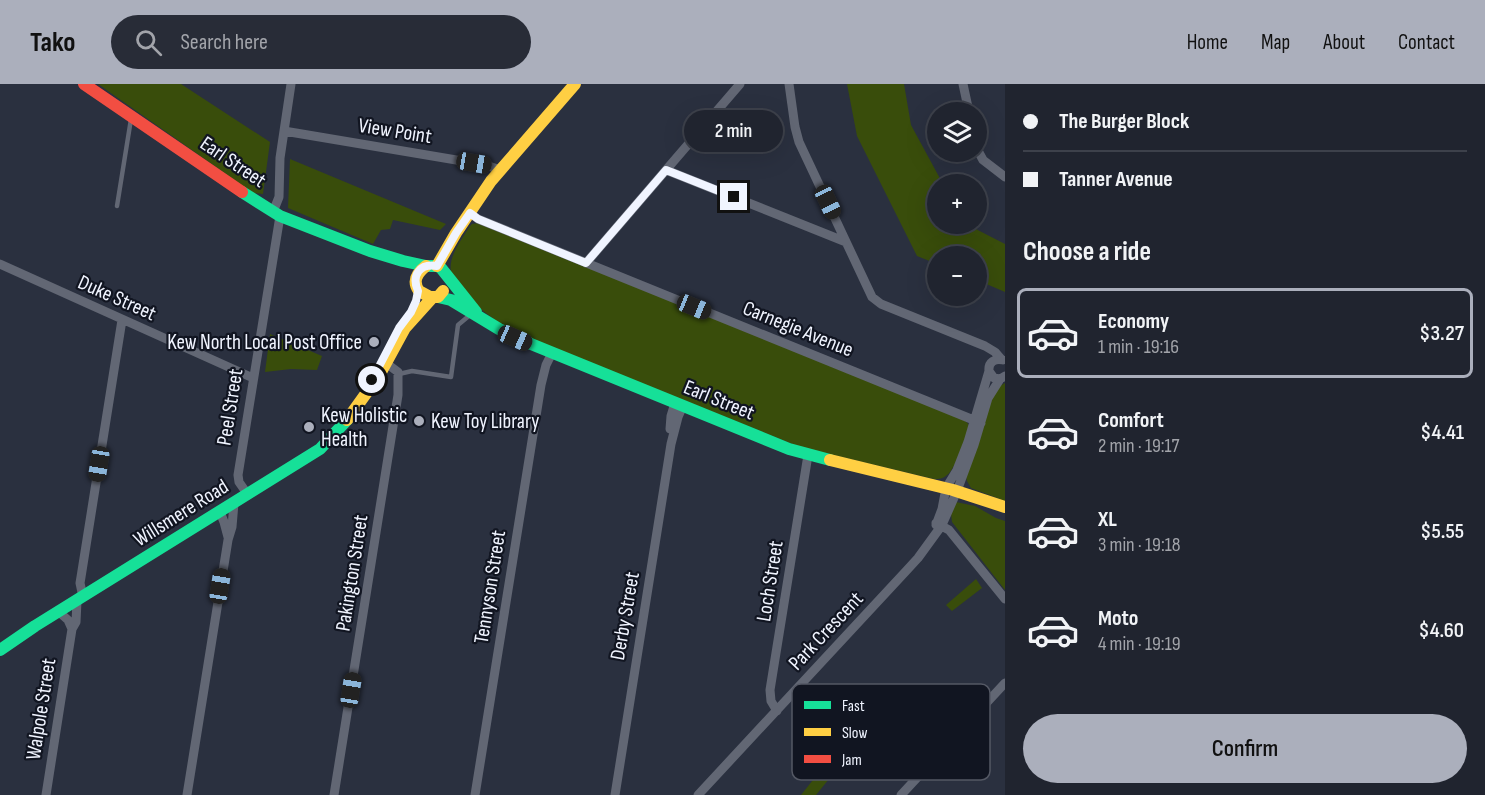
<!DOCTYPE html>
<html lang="en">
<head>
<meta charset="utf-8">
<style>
  :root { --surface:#20242f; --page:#282c37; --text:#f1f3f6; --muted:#a2a4aa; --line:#3d414b; --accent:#abafbc }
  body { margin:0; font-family:"Sofia Sans Condensed",sans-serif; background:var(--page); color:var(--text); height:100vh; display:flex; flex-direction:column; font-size:22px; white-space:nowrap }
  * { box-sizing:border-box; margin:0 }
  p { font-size:20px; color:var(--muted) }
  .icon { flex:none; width:33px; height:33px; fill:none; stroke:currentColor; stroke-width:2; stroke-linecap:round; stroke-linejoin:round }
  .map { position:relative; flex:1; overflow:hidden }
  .details { display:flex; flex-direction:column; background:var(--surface); width:480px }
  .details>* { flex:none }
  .hud { display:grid; align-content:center; height:132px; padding:0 18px; background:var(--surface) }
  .fabs { position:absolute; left:927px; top:18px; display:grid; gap:12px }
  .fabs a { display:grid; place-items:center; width:60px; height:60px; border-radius:50%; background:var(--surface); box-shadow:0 6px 24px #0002,0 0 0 2px var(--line); font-size:30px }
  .end { position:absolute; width:27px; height:27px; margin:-14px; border:8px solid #f0f4ff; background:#111; box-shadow:0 0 0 3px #111 }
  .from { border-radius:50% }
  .bubble { position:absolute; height:42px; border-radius:21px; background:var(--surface); box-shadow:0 6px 24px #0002,0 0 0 2px var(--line); font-size:20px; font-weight:600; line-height:42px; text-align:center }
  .car { position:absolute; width:18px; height:36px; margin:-18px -9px; border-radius:8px; box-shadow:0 0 4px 2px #0007; background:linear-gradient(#222 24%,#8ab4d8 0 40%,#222 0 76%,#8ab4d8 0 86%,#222 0) }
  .hud b { display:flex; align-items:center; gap:21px; height:57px; font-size:22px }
  .hud b+b { border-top:2px solid var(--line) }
  .hud i { width:15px; height:15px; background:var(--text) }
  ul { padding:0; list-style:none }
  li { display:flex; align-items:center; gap:18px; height:90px; margin:0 12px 9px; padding:0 6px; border:3px solid transparent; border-radius:9px }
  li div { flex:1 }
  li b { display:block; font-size:22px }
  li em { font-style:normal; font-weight:600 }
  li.current { border-color:var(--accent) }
  li>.icon { width:54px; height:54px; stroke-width:1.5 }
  h2 { padding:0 18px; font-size:27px; line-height:72px }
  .button { display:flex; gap:12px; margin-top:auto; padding:12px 18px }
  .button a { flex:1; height:69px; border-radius:36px; background:var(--accent); color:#111; font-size:24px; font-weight:600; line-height:69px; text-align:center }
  header { display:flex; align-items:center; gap:36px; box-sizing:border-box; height:84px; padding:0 30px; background:var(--accent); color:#111 }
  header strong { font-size:28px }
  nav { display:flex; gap:33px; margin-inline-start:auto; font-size:21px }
  .search { width:420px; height:54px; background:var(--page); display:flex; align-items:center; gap:15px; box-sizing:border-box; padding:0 21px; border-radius:33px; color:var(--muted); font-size:22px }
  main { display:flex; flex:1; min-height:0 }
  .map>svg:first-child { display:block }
  .green { fill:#394d0b }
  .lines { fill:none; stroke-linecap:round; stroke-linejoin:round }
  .lane { stroke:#626774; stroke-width:4.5 }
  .street { stroke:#626774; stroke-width:9 }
  .fast { stroke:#16e098; stroke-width:12 }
  .slow { stroke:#ffcf43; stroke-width:12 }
  .jam { stroke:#f24e42; stroke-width:12 }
  .route { stroke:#f0f4ff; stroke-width:8 }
  .poi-dot { fill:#abafbc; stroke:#111521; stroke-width:2 }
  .labels { text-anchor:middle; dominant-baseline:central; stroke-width:4.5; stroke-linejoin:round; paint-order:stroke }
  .street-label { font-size:21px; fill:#f0f4ff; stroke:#111521 }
  .poi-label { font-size:21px; fill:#f0f4ff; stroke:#111521; text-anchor:start }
  .key { fill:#111521; stroke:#545864; stroke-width:1.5 }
  .key-label { font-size:16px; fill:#f0f4ff }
</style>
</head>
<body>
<header>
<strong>Tako</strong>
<div class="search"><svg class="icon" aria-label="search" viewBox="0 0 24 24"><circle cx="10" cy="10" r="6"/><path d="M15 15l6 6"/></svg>Search here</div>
<nav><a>Home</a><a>Map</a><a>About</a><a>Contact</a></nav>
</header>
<main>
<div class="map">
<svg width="1005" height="711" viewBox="0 0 1005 711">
  <rect width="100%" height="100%" fill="#2a303f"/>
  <path class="green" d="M98 0H181L270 58 263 110 253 109Z
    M847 0H904L911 41 943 100H938V140H966L1005 160V208L977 196 976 172H938L937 180 917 172 857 52Z
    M290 75 446 140 440 146 393 136 390 145 381 146 373 160 288 124Z
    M478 139 964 336C967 339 969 339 969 344 969 352 954 387 947 391 943 395 939 395 934 395L800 363 544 260 498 238 483 227 471 215 451 188C448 172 462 155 470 142L472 140Z
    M270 250 322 272 317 286 291 285 265 288Z
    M1005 299V417L971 404 967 397 966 393 991 313 1000 302Z
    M956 418 975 422 996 434 1005 437V506L952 438 951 429Z
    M976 495 982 504 952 527 946 521Z
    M875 618 883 624 872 642 816 711H801Z"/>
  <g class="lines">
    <path class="lane" d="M117 122 131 35
      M399 290 412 287 451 293 458 241 470 231"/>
    <path class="street" d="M789 0 795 43 799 58 872 213 881 220 985 262 995 268 1001 275
      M963 0 969 28
      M284 47 486 81 500 86
      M976 63 983 76 1005 93
      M666 86 846 158
      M273 128 279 113 280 74 291 0
      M470 129 478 135 981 339
      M586 179 740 0
      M0 180 253 294
      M1003 276C995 274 988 278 989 287L994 294 1000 295 1005 292
      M670 345 671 332 675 319
      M248 411 239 398 238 391 280 132
      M220 428 224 438 228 453
      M936 439 949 446 1005 515
      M936 441 942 425 946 404 957 386 968 358 989 287
      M83 513 80 499 81 493 122 236
      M59 528 68 536 72 545
      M777 627 771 617 770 606 808 371
      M46 711 72 545 76 538 77 517
      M187 711 228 456 232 443 234 419
      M334 711 398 311V288L386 279
      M475 711 541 301 546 281 552 269
      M615 711 671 360 678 333 683 322
      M698 711 907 486 918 474 942 441 957 407 974 361 988 314 1000 295
      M901 711 1005 599"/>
    <path class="fast" d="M242 108 280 132 370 167 403 177 426 182H437L441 184 476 228
      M438 213 451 216 499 245 531 260 789 365 830 376
      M0 566 35 542 320 365 347 336"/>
    <path class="slow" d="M426 182C417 189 412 197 419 207L430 213H438L443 207
      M437 182 456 149 491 97 575 0
      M347 336 380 290 405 244 432 214
      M830 376 953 406 1005 423"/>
    <path class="jam" d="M84 0 242 108"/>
  </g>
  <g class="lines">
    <path class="route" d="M372 296 399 244 411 228 416 217 418 207C411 191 420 179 437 182L456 149 470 129 478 135 586 179 666 86 734 113"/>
  </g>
  <g class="poi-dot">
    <circle cx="374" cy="258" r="6"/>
    <circle cx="419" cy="337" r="6"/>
    <circle cx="309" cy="343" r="6"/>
  </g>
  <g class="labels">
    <g class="street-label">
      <text transform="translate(395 47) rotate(9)">View Point</text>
      <text transform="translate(233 78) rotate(34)">Earl Street</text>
      <text transform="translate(117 214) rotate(24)">Duke Street</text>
      <text transform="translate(798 245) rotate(22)">Carnegie Avenue</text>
      <text transform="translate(719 316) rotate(22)">Earl Street</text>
      <text transform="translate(230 323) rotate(-81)">Peel Street</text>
      <text transform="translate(181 429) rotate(-32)">Willsmere Road</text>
      <text transform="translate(352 489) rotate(-81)">Pakington Street</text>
      <text transform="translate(770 497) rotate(-81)">Loch Street</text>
      <text transform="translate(490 503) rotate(-81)">Tennyson Street</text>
      <text transform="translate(625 532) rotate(-80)">Derby Street</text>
      <text transform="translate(826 547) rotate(-47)">Park Crescent</text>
      <text transform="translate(41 625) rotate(-81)">Walpole Street</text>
    </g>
    <g class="poi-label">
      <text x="362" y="258" text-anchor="end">Kew North Local Post Office</text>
      <text x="321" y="331">Kew Holistic<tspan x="321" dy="24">Health</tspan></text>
      <text x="431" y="337">Kew Toy Library</text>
    </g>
  </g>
  <rect x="792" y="600" width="198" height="96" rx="9" class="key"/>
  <rect x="804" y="617" width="27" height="8" fill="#16e098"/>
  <rect x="804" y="644" width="27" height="8" fill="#ffcf43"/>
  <rect x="804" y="671" width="27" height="8" fill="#f24e42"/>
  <g class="key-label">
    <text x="842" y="627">Fast</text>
    <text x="842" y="654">Slow</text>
    <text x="842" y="681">Jam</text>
  </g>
</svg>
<div class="fabs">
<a><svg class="icon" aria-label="layers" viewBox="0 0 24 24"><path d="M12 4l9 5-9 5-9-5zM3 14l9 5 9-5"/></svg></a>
<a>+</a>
<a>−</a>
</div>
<i class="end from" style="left:372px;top:296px"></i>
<i class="end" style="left:734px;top:113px"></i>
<div class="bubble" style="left:684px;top:26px;width:99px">2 min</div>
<i class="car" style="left:474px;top:79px;rotate:100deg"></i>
<i class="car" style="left:828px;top:118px;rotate:155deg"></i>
<i class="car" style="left:694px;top:223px;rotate:112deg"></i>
<i class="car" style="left:515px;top:254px;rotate:114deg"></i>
<i class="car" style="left:99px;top:380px;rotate:189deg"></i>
<i class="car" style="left:220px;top:502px;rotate:9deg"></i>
<i class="car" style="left:351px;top:606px;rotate:9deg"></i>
</div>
<section class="details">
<div class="hud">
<b><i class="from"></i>The Burger Block</b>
<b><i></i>Tanner Avenue</b>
</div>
<h2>Choose a ride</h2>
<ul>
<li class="current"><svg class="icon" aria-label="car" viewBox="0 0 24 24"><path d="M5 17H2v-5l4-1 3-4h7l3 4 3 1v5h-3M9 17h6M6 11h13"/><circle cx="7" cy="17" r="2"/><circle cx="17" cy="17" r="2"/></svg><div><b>Economy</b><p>1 min · 19:16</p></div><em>$3.27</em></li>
<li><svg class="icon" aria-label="car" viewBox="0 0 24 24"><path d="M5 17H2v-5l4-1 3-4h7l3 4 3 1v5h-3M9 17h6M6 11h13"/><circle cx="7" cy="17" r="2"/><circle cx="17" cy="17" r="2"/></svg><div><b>Comfort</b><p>2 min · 19:17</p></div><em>$4.41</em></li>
<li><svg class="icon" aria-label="car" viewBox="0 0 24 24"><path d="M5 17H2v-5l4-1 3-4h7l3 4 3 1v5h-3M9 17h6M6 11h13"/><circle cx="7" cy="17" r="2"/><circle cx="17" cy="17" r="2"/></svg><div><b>XL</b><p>3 min · 19:18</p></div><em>$5.55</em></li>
<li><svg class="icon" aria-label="car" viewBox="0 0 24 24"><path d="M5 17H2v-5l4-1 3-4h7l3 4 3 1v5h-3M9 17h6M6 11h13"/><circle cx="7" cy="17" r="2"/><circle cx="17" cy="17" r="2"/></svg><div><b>Moto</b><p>4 min · 19:19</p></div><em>$4.60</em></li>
</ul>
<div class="button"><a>Confirm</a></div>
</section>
</main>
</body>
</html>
